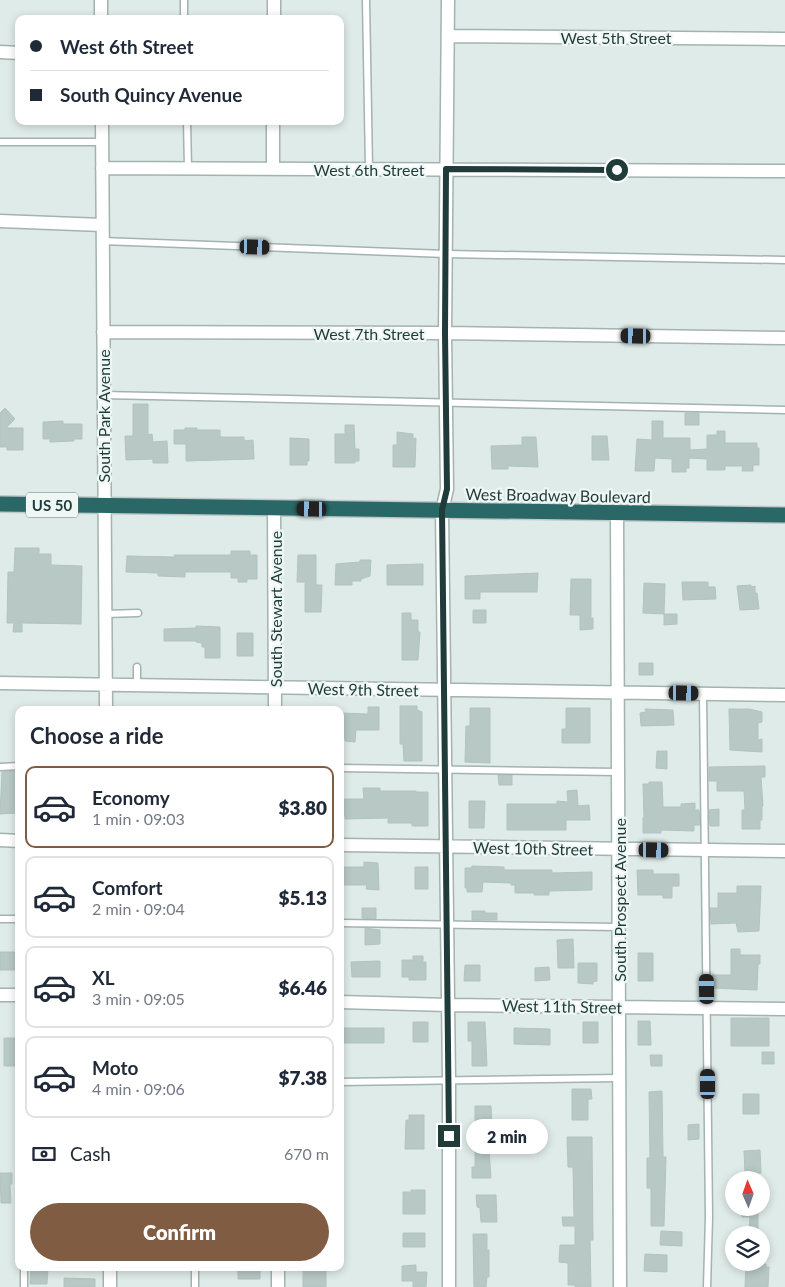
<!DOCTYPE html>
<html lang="en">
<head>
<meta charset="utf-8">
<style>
  :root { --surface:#fff; --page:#f2f2f3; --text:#1f2937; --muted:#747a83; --line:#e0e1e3; --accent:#805d42 }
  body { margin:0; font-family:Lato,sans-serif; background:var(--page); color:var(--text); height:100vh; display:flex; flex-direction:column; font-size:19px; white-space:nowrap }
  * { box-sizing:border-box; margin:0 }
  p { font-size:16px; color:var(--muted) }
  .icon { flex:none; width:28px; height:28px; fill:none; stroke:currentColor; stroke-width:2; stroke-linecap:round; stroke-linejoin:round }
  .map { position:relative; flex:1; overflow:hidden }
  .details { position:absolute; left:15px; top:706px; width:329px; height:565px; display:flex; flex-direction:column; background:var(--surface); border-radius:10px; box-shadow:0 2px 8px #0003 }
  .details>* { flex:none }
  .hud { position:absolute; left:15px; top:15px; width:329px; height:110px; border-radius:10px; box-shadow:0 2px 8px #0003; display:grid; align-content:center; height:110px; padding:0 15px; background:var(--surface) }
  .needle { width:32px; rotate:358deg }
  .controls { position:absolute; left:725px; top:1171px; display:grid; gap:10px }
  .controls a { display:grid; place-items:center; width:45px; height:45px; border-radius:50%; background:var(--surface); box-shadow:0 2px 8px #0003; font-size:25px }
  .end { position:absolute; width:22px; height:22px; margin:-11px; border:6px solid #1f3b3a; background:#fff; box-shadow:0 0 0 2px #fff }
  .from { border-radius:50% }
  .bubble { position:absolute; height:35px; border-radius:18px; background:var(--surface); box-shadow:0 2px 8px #0003; font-size:16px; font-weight:800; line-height:35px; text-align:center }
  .car { position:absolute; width:15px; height:30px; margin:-15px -8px; border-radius:6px; box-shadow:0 0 4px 1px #0007; background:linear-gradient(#222 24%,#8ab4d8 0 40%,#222 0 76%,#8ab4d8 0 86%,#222 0) }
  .hud b { display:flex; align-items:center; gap:18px; height:48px; font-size:19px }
  .hud b+b { border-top:1px solid var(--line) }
  .hud i { width:12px; height:12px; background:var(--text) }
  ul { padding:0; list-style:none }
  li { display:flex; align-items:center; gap:15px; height:82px; margin:0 10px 8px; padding:0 5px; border:2px solid var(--line); border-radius:10px }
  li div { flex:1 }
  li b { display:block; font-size:19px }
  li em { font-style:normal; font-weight:800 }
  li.current { border-color:var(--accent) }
  li>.icon { width:45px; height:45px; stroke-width:1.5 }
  h2 { padding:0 15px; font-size:22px; line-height:60px }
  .pay { display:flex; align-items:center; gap:12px; height:55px; padding:0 15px; font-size:19px }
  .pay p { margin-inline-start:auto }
  .cta { display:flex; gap:10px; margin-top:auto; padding:10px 15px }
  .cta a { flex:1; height:58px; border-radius:30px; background:var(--accent); color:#fff; font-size:20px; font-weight:800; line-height:58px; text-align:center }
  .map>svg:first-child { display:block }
  .building { fill:#b7c8c5; stroke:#b1c4c1 }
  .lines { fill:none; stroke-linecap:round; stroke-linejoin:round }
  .lane-casing { stroke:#a2b3b0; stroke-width:9 }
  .street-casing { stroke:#a2b3b0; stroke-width:15 }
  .highway-casing { stroke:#c0c8c8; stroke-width:18 }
  .lane { stroke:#fff; stroke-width:6 }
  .street { stroke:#fff; stroke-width:12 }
  .highway { stroke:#2a6868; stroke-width:15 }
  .route { stroke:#1f3b3a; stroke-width:6 }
  .labels { text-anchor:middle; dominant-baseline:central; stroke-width:4.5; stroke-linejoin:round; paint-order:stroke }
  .shield { fill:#eff7f5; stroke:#5d7372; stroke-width:1 }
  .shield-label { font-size:15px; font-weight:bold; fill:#1f3b3a }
  .street-label { font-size:16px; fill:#1f3b3a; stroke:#eff7f5 }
</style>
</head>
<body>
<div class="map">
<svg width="785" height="1287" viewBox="0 0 785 1287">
  <rect width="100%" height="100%" fill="#dfebe8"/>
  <path class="building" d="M133 404H148V435L152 434 153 442 167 441 168 463H153V459L126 460 125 436H133Z
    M5 408 15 419 6 428H23V450H7V447H0V413Z
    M685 413H699V425H685Z
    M63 421V424H82V439H74V441L50 442V439H43V422Z
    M652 421H663V438H690V450L707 449V435H717V431H725V443H757V448H759V465H753V471H742L743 466H725V470H707V459L689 458V468H686V472H672V459L655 458 654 471H635L637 439 652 440Z
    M345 425H354L355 449H359V461H355V463H335V434H345Z
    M185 428H197V430H220V437H244V441L253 440 254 459 186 461V444H174V430H185Z
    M397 432 413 434V439L416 438 415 467H393V445H397Z
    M592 436H607L609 460H592Z
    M522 437H536L538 467 508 466V469H492L491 446 522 445Z
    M290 438 309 439V461H307V465H290Z
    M15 548H39V554H51V565L82 566 81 624 22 623V632H13L14 623H7L8 572H14Z
    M231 551H250V555H257V579H247V582H238V578H231V572H185V577L158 576V573L126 572 127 556 175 557 174 555H231Z
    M298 555H316V585H322L321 612H305V582H297Z
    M360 560H371L370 576 361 579V581H352V585H335L336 564 360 562Z
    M423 564V585H387V565Z
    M538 573 537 592H480V599H465V576Z
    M571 579H591V618H593V629L580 630V615H570Z
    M682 582H708V587H715L716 599 683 600Z
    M644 583 665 584 664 614 643 613Z
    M751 585V587L755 586V593H757L759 609 740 610 737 586Z
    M473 610H486V623H473Z
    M402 613H411V620H418V632H420L418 660H402Z
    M664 614H677V624L664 625Z
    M196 626 220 627V658H205V647H202V643L196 642V641H164V629L196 628Z
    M237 633H253V656H237Z
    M639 663H653V675H639Z
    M400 706H417V710L422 712V761H404L403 744H400Z
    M368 707H379V730H356L355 742 345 741V738H340V713L368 714Z
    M470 708H490V763L465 762 466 726H470Z
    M566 708H590V743H562V729H566Z
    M645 709 673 710 674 725 641 726 640 713 646 712Z
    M729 709H749L762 712V722L758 723V740L762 739V752L730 750Z
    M657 751H667V769L656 768Z
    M765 766V777H761L763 806H762V820H760V829H742V810H745L744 791H717V781H709V767Z
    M19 771 17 813 0 814 2 772Z
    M498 775H512V785H499Z
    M649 782H662L663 807H681V804L695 803V810H699L700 825H694V831L661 830V833H643V818H644L643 784H649Z
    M363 788H380V791H416V792H428V826H412V823H388V818L345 819V815H340V799H364Z
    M577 790 578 806 589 805 590 820H566V830H507V804H557V801L568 802 567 791Z
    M469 801H485L484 828H469Z
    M719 809V826H710L709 810Z
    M364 862 378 863 379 890 366 889 367 885H340V867H364Z
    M472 866 504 867V870H552V873L592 872V890L549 891V895H534V893H515V885H511V883L483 882 482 892H467V888H465V868H471Z
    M415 867H428V889H415Z
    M637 870H653V874H679V886H672V898H663V895H638Z
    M737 886H761L759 931 738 932 736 923 711 924 710 908H718V893H737Z
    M362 908H376V919L362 918Z
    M472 911H485V913H497V920H472Z
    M365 928 380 930V944L365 945Z
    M573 939 574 968H558L557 940Z
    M731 949H740V955H760V964H758L757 990 712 988V975H731Z
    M0 952H16V970H0Z
    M638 953H653V981H638Z
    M413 956H423V962H426V980H409V977H402V960H413Z
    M380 961V977H352L351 962Z
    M578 963H597V981L593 982V984L578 983Z
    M465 965H480V981H464Z
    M549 967 550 980 535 981V968Z
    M731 1018H769V1046H731Z
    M638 1021H650L651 1045H638Z
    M413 1022H428V1042H413Z
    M468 1022H485L487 1066H472V1041H468Z
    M583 1022H598V1043H583Z
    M340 1028H384V1043H340Z
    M514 1028 550 1029V1045L514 1044Z
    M4 1038H15V1066H4Z
    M762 1052H774V1064H762Z
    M650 1055H662V1066H651Z
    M572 1089H591L592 1099H588V1120H572Z
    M662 1091 663 1157H666L664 1226H651V1188H647V1158H650L649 1092Z
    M743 1094H759V1114H743Z
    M475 1106H491L492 1129H475Z
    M409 1115H424V1149H405L406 1120H409Z
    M699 1124V1139L688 1140V1125Z
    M567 1137H592L593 1240H590L591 1287H575V1285H568V1263L559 1262 560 1245H575V1226H563L562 1217H574L573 1167H568Z
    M475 1150H489L491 1178H472V1167H475Z
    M760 1150 761 1173H745L744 1151Z
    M0 1173H12V1184H10L11 1203H1Z
    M411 1190H425V1214H403V1192H411Z
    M476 1195H496L497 1222H481L480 1208 477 1207Z
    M743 1208H758V1235H749L750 1217H742Z
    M661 1231 682 1232V1246L660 1245Z
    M403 1233H425V1247H403Z
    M473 1234H487V1250H489V1277H487L486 1287H474Z
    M645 1254 667 1255V1272L644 1271Z
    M746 1263 766 1264V1267H769L768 1287H745Z
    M416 1265V1272H427L426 1287H413V1281H402V1266Z
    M31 1268H48L47 1284H30Z
    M238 1268H260V1279H238Z
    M303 1268H326V1287H303Z
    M64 1278 95 1279V1287H64Z"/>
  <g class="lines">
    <defs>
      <path id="lane" d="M184 0V19
        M366 0 369 168
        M187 121 188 168
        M0 142H102
        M102 241 446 254 785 260
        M103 395 785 410
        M105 614 138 613
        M137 685V667
        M703 694 709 1217 707 1287
        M0 767 19 766
        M340 768 618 772
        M0 919H19
        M340 923 619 927
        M340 1082 620 1078
        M24 1268V1287
        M195 1268V1287"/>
      <path id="street" d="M101 0V19
        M448 0 445 333 447 489 442 511 449 1080V1287
        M274 19V0
        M448 36 785 39
        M0 52 19 53
        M102 121 106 710
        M102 168 785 171
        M273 168V121
        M0 221 102 225
        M103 332 445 333 785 338
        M274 508 275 710
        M617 513 620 1287
        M0 683 785 695
        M0 840 19 841
        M340 845 785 851
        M0 995H19
        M340 1002 448 1005 785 1009
        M110 1268V1287
        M278 1268V1287"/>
      <path id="highway" d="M0 504 785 515"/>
    </defs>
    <use href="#lane" class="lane-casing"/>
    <use href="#street" class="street-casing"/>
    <use href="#highway" class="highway-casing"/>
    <use href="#lane" class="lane"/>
    <use href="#street" class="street"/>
    <use href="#highway" class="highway"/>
  </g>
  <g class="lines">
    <path class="route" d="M449 1136 442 510 447 489 445 333 446 169 617 170"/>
  </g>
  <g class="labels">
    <rect class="shield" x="26" y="492.5" width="52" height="25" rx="4"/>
    <g class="shield-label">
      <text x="52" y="505">US 50</text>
    </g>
    <g class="street-label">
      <text x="616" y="37">West 5th Street</text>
      <text x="369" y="169">West 6th Street</text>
      <text x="369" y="333">West 7th Street</text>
      <text transform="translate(103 416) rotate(-90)">South Park Avenue</text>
      <text transform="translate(558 495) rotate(1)">West Broadway Boulevard</text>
      <text transform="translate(275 609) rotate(-90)">South Stewart Avenue</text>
      <text transform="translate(363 689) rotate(1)">West 9th Street</text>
      <text transform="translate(533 848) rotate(1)">West 10th Street</text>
      <text transform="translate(619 900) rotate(-90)">South Prospect Avenue</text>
      <text transform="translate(562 1006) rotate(1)">West 11th Street</text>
    </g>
  </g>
</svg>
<div class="controls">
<a><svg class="needle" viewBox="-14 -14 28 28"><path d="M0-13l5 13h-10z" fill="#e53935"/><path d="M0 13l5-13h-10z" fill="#747a83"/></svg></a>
<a><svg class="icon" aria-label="layers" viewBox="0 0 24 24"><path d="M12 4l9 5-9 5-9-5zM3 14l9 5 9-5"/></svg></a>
</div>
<i class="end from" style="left:617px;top:170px"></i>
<i class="end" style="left:449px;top:1136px"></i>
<div class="bubble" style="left:466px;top:1119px;width:82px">2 min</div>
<i class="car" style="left:255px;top:247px;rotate:92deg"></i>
<i class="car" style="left:636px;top:336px;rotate:271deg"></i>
<i class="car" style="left:312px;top:509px;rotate:271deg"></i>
<i class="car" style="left:684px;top:693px;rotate:91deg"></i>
<i class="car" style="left:654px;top:850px;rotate:91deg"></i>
<i class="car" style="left:707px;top:989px;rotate:359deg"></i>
<i class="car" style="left:708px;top:1084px;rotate:0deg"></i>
<div class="hud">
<b><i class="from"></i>West 6th Street</b>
<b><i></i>South Quincy Avenue</b>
</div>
<section class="details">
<h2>Choose a ride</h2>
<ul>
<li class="current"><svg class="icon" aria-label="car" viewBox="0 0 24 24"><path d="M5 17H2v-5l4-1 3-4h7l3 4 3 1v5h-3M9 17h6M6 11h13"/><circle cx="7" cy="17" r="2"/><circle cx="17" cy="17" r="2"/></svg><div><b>Economy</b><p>1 min · 09:03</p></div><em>$3.80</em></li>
<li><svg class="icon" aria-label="car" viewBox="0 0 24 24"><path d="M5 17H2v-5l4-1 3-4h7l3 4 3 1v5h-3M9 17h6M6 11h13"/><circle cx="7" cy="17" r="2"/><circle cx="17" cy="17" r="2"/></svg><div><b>Comfort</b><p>2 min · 09:04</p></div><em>$5.13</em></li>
<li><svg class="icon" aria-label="car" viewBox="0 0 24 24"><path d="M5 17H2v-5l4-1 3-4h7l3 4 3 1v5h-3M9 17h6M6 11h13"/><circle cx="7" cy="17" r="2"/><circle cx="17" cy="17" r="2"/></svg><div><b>XL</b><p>3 min · 09:05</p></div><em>$6.46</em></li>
<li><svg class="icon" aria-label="car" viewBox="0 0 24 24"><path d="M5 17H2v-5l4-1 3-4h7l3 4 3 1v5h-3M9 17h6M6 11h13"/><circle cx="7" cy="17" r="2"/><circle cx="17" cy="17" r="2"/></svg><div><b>Moto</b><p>4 min · 09:06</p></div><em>$7.38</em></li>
</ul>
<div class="pay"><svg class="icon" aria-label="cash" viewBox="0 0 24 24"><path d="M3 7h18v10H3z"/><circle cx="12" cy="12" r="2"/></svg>Cash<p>670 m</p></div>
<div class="cta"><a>Confirm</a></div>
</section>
</div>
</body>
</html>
